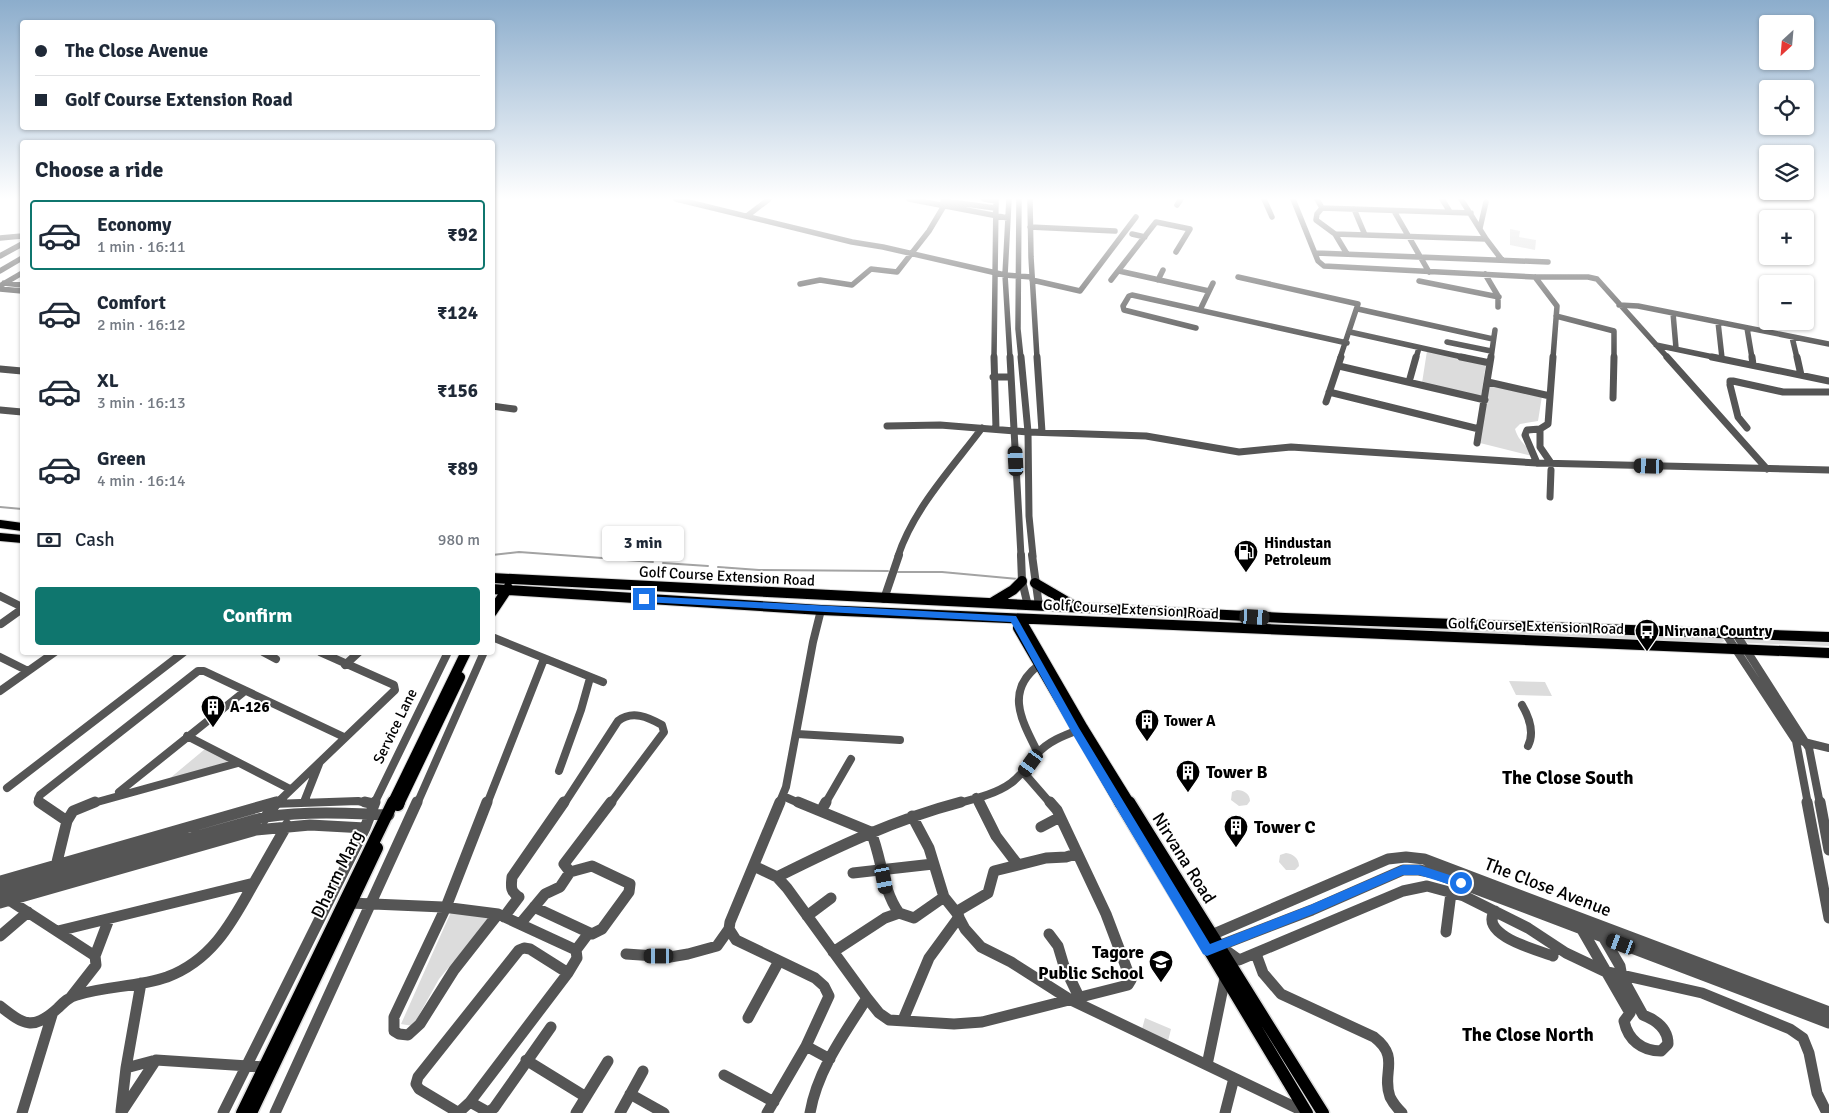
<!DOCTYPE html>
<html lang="en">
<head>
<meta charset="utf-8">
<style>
  :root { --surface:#fff; --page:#f6f6f7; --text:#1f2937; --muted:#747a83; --line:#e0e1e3; --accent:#0f766e }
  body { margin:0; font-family:Signika,sans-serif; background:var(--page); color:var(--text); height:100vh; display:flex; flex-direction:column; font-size:19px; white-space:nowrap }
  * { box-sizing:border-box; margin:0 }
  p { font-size:16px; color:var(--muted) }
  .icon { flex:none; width:28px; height:28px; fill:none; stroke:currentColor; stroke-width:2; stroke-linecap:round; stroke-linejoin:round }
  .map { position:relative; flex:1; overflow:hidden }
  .sheet { position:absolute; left:20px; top:140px; width:475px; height:515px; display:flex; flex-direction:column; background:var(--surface); border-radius:5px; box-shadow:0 1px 4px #0004 }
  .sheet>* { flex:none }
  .hud { position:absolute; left:20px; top:20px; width:475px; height:110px; border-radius:5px; box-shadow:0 1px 4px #0004; display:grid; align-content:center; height:110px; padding:0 15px; background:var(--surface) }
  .needle { width:32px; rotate:206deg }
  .buttons { position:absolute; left:1759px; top:15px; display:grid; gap:10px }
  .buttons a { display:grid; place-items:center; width:55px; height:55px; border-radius:5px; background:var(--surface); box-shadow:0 1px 4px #0004; font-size:25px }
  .end { position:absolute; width:22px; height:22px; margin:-11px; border:6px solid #1a73e8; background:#fff; box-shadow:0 0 0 2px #fff }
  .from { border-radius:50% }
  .bubble { position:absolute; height:35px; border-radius:5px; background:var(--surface); box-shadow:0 1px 4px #0004; font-size:16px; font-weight:700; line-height:35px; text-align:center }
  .car { position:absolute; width:15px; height:30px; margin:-15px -8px; border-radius:6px; box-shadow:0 0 4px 1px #0007; background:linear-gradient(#222 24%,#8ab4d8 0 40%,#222 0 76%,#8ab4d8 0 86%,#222 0) }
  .hud b { display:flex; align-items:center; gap:18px; height:48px; font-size:19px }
  .hud b+b { border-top:1px solid var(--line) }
  .hud i { width:12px; height:12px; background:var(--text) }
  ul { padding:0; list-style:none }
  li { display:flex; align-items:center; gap:15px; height:70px; margin:0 10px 8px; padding:0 5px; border:2px solid transparent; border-radius:5px }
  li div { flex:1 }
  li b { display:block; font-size:19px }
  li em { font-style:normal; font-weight:700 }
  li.selected { border-color:var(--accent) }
  li>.icon { width:45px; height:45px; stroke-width:1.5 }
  h2 { padding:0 15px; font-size:22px; line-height:60px }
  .pay { display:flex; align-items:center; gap:12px; height:55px; padding:0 15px; font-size:19px }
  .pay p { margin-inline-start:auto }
  .cta { display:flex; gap:10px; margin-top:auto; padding:10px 15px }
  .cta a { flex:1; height:58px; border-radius:5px; background:var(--accent); color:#fff; font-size:20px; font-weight:700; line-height:58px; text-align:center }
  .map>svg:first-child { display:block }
  .green { fill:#dcdcdc }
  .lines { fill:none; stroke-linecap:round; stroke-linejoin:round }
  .stream { stroke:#a3a3a3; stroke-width:2 }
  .major-far2-casing { stroke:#dbdbdb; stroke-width:10 }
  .major-far1-casing { stroke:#dbdbdb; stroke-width:12 }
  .major-casing { stroke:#dbdbdb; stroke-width:15 }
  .minor-far3 { stroke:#555; stroke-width:5.5 }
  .minor-far2 { stroke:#555; stroke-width:7 }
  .minor-far1 { stroke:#555; stroke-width:8 }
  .minor { stroke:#555; stroke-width:11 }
  .major-far2 { stroke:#000; stroke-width:8 }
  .major-far1 { stroke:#000; stroke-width:10 }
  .major { stroke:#000; stroke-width:12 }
  .route { fill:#1a73e8 }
  .labels { text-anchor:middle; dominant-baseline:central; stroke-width:4; stroke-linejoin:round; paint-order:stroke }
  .poi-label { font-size:15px; font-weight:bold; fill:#000; stroke:#fff; text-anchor:start }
  .street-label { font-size:15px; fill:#000; stroke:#fff }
  .near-poi-label { font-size:18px; font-weight:bold; fill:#000; stroke:#fff; text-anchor:start }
  .near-street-label { font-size:18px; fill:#000; stroke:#fff }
  .near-neighbourhood-label { font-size:19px; font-weight:bold; fill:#000; stroke:#fff }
</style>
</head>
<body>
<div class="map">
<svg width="1829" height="1113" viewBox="0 0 1829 1113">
  <rect width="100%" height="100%" fill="#fff"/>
  <path class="green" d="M1510 229 1520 231 1519 237 1536 240 1535 250 1510 245Z
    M1427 351 1486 363 1481 397 1422 383Z
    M1488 383 1542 396 1538 421 1520 424 1515 429C1519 443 1528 445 1532 456L1480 443Z
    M1252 621 1719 637 1725 641 1720 643 1252 624Z
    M1743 638 1829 641V646L1749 643 1745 642Z
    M1509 681 1545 682 1552 696 1516 695Z
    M205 749 233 762 169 779Z
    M1237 790C1244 790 1250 794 1250 801L1247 805 1239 806 1231 800 1232 792Z
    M1286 853C1293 854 1299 858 1299 866L1295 870H1286L1279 862 1280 855Z
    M451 912 494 913 439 979 413 1026 401 1024Z
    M1145 1018 1171 1029 1168 1041 1142 1029Z"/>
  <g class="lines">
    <path class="stream" d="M0 507 22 509
      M492 555 519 552 616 559
      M626 560 653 562
      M663 563 708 566
      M718 567 759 570 888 571
      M898 572H942L1018 579"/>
    <defs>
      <path id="major-far2" d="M0 524 22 527
        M0 537 22 539"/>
      <path id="major-far1" d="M492 578 1285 618 1829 637
        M1035 583 1076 607
        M492 589 821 610 1829 653
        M993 602 1013 590 1022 581
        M492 612 508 588
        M1020 619 1083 728 1130 804
        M1018 628 1120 804
        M392 804 466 652
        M399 804 460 677"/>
      <path id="major" d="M1120 802 1307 1113
        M1129 802 1323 1113
        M398 805 399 802
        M242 1113 393 802
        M251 1113 377 848"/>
    </defs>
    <use href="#major-far2" class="major-far2-casing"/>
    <use href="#major-far1" class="major-far1-casing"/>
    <use href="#major" class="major-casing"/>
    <path class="minor-far3" d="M676 199 852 242 883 247 1005 275 1031 277
      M909 199 1008 218
      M984 199 996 201
      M1009 199 1005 275 1010 358
      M1019 199 1018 329 1021 358
      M1030 199 1031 257 1037 358
      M1264 199 1272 217
      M1293 199 1318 261 1324 266 1535 277H1588L1597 279 1668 358
      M1317 199 1322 208
      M1442 199 1450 212
      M1461 199 1486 239 1502 260
      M943 201 995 208
      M1177 205 1181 199
      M1322 208 1317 214 1316 220 1335 234 1486 239
      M1322 208 1471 213
      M1354 209 1365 235
      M1394 211 1429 272
      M747 216 769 199
      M1030 227 1115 231
      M1480 228 1486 202
      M1132 234 1145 237
      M1335 234 1347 254
      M0 238 22 236
      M1316 253 1548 262
      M0 256 22 244
      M0 271 22 258
      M1119 271 1209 291
      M1485 274 1498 296V307
      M1238 277 1358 304 1340 358
      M1535 277 1557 306 1553 358
      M1032 280 1080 291 1136 217
      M1111 280 1156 222 1190 229 1176 252
      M1158 280 1163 270
      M1419 281 1499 297
      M4 283 22 285
      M800 284 820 280 852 285 871 269 897 272 929 231 948 199
      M0 286 22 273
      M0 289 22 291
      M1619 305 1638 306 1829 344
      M1358 309 1493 339
      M1200 310 1213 283
      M1673 313 1676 348
      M1556 316 1614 331V358
      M1718 322 1722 358
      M1196 328 1124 310 1123 306 1129 296 1132 295 1347 343
      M1747 328 1752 358
      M1350 332 1467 358
      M1792 337 1797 358
      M1447 342 1491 351
      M1656 345 1718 358
      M994 358 996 199
      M1416 358 1419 348
      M1491 358 1495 330"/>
    <path class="minor-far2" d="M994 357 996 429
      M1010 357 1021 556
      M1021 357 1028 432 1029 516 1033 556
      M1037 357 1042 432
      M1461 357 1490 363
      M1667 357 1767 469
      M1712 357 1829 381
      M1752 357 1753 365
      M1797 357 1801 375
      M1339 366 1485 400
      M0 369 22 371
      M993 377H1011
      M1409 382 1416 357
      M1488 382 1550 396
      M1730 383V381H1733L1783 392H1829
      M1730 385 1738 417 1747 428
      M1329 392 1479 429
      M1613 398 1614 357
      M1326 402 1341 357
      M492 406 514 409
      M0 410 22 412
      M887 426 940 425 1028 432 1146 436 1239 452 1291 447 1537 463 1829 470
      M1540 429V447L1551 463
      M1477 443 1491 357
      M1537 463 1525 435 1527 430 1540 429 1548 424 1553 357
      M1550 497 1551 470
      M898 556C914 508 952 468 982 428"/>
    <path class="minor-far1" d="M1021 555 1022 581 1028 606
      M1032 555 1039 606
      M0 596 22 607
      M884 599 899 555
      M1 624 22 609
      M1725 633 1796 741 1808 804
      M1736 634 1809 748 1820 804
      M492 637 603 682
      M263 652 276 659
      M0 657 28 671
      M345 665 359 652
      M0 691 55 652
      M1522 705C1529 717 1535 732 1528 746
      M797 734 900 740
      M187 736 290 789
      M1804 742 1829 748
      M1038 753C1022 721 1004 691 1039 665
      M559 771 581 710 590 678
      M1024 773 1051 804
      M7 788 184 652
      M119 792 245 691
      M783 796 801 804
      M976 797 979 804
      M304 802 319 764
      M41 804 38 799 40 795 198 671H204L344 737
      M90 804 238 763
      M272 804 358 801 371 804
      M276 804 395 690 394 685 320 652
      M374 804 448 652
      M417 804 484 652
      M487 804 544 659
      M564 804 618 721C632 710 648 717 662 725L664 732 610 804
      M779 804 786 787 813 642 821 610
      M825 804 851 759
      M956 804C974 799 996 794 1011 783 1022 775 1029 764 1037 754 1048 741 1065 735 1081 729"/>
    <path class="minor" d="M39 802 67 821 73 811 95 802
      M365 802 374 804
      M487 802 446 907 394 1017V1031L399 1034 408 1035 420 1024 454 970 498 914
      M798 802 871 832C882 859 882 889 899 913
      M979 802 996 836 1018 865
      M1807 802 1829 918
      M1820 802 1829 850
      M821 811 826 802
      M912 816 929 848 944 897 956 912 965 929 981 947 1011 962 1069 999 1305 1112
      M264 819 277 802
      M1041 827 1060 817
      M56 866 67 821
      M754 866 777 877 787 888 867 998C844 1034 817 1071 810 1113
      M853 873 933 864
      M777 877C837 847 896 819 961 802
      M1 881 276 802
      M0 892 265 817C307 811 347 813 389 815
      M9 900 95 956 96 965 71 997
      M0 903 256 830 310 825 365 828 375 802
      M350 903 443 907 498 914 576 950
      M534 907 592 934 602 929 629 892 630 884 592 866 570 872 564 864 611 802
      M1495 911C1478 935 1537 950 1553 956
      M956 912 988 893 994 871 1046 858 1066 857 1076 854
      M807 916 831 898
      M504 917 519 897C510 891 511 887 512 877L564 802
      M520 924 545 894 560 887 570 872
      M1581 928 1630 1013 1624 1021C1628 1040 1642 1051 1661 1051L1668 1044C1668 1029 1656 1020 1643 1015L1622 977 1620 966 1602 935
      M58 931 254 883
      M1446 932 1451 893
      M1049 934 1058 946 1064 966 1079 997
      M0 936 28 912
      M1209 936 1388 859 1406 857 1424 859 1829 1012
      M1216 947 1312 910 1403 870H1419L1434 873 1829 1023
      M833 952 885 918 899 913 914 918 944 897
      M626 954 670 957 688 954 717 946 729 929
      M1223 954 1228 952 1239 960 1403 891 1427 886 1464 896 1528 928 1566 953 1604 971 1702 993 1790 1029 1803 1038 1809 1053 1817 1093 1827 1113
      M1256 954 1263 973 1281 994 1374 1037C1401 1058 1381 1072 1390 1097 1393 1103 1397 1108 1402 1113
      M95 956 109 919
      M867 998 879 1013 889 1020 954 1024 982 1022 1128 985 1131 980 1106 914 1057 810 1050 802
      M0 1006C24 1025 33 1031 58 1008 64 1002 69 997 77 995 106 986 138 987 167 977 210 961 230 926 251 888 263 867 275 846 287 825
      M748 1018 779 961
      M903 1020 929 958 959 917
      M806 1046 830 1059
      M156 1060 264 1067
      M526 1060 586 1097
      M1207 1065 1225 978
      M724 1075 774 1102
      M630 1094 664 1113
      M470 1102 488 1112 494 1108 551 1027
      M121 1111 126 1068
      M22 1113 52 1015
      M121 1113 156 1060 126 1068 141 983
      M223 1113 365 828
      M275 1113 417 802
      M458 1113 470 1102 568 973 577 958 576 950 588 934
      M459 1113 419 1089 416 1084 418 1077 519 950 524 948 530 949 568 973
      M576 1113 608 1061
      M620 1113 643 1071
      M767 1113 806 1046 829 996 824 986 815 978 736 940 729 929 730 922 780 802
      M1225 1113 1234 1078"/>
    <use href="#major-far2" class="major-far2"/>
    <use href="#major-far1" class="major-far1"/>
    <use href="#major" class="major"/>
  </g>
  <linearGradient id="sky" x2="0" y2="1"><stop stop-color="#8cadcc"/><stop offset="0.56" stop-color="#fff"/><stop offset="1" stop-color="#fff" stop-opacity="0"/></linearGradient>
  <rect width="1829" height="355" fill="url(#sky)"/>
  <path class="route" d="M644 596 1016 616 1079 728 1210 944 1308 906 1403 865H1419L1465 880 1466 883 1465 887 1461 888 1419 875H1403L1316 913 1207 956 1203 954 1072 733 1011 622 644 602 640 599Z"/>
  <defs>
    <symbol id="fuel-pin" viewBox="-11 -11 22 30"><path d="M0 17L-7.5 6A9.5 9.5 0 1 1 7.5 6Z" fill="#000" stroke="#fff"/><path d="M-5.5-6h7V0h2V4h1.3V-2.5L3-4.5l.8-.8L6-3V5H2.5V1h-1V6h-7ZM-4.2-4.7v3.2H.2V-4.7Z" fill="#fff"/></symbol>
    <symbol id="bus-pin" viewBox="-11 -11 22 30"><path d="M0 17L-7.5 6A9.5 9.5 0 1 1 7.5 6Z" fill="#000" stroke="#fff"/><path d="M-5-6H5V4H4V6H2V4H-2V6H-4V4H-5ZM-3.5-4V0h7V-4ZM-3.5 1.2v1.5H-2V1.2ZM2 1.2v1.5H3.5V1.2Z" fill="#fff"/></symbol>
    <symbol id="building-pin" viewBox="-11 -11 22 30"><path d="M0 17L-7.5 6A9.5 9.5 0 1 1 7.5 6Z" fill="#000" stroke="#fff"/><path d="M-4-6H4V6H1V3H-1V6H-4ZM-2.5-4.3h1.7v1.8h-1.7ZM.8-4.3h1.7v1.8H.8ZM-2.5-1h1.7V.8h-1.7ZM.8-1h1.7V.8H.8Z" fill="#fff"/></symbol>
    <symbol id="school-pin" viewBox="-11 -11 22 30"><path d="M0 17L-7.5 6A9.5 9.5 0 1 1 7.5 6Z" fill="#000" stroke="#fff"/><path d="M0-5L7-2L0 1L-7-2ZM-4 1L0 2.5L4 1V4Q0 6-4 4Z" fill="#fff"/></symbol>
  </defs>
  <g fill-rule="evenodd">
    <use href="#fuel-pin" x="1232" y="538" width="28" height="38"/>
    <use href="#bus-pin" x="1633" y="617" width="28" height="38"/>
    <use href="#building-pin" x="199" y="693" width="28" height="38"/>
    <use href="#building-pin" x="1133" y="707" width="28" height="38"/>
    <use href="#building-pin" x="1174" y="758" width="28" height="38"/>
    <use href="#building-pin" x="1222" y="813" width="28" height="38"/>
    <use href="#school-pin" x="1147" y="948" width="28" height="38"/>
  </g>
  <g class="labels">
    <g class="poi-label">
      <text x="1264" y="543">Hindustan<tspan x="1264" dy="17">Petroleum</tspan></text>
      <text x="1664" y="631">Nirvana Country</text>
      <text x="230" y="707">A-126</text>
      <text x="1164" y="721">Tower A</text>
    </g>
    <g class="street-label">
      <text transform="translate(727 576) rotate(3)">Golf Course Extension Road</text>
      <text transform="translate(1131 609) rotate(3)">Golf Course Extension Road</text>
      <text transform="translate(1536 626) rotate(2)">Golf Course Extension Road</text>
      <text transform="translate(395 726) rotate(-64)">Service Lane</text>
    </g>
    <g class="near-poi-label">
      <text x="1206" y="772">Tower B</text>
      <text x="1254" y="827">Tower C</text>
      <text x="1144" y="952" text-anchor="end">Tagore<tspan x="1144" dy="21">Public School</tspan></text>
    </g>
    <g class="near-street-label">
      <text transform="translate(1184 858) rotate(58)">Nirvana Road</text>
      <text transform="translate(337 874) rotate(-64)">Dharm Marg</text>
      <text transform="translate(1548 887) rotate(21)">The Close Avenue</text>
    </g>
    <g class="near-neighbourhood-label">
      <text x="1568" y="778">The Close South</text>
      <text x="1528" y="1035">The Close North</text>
    </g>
  </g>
</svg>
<div class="buttons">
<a><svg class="needle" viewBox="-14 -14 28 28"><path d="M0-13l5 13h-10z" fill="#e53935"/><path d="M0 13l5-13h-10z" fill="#747a83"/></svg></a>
<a><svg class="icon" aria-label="locate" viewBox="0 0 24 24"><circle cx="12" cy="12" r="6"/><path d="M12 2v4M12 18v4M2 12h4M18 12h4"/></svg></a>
<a><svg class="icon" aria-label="layers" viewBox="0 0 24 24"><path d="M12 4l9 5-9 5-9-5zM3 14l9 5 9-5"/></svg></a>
<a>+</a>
<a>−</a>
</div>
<i class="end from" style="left:1461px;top:883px"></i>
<i class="end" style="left:644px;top:599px"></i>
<div class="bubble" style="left:602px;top:526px;width:82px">3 min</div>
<i class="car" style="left:1016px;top:461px;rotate:357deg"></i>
<i class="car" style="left:1649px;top:466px;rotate:272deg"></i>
<i class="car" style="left:1255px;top:617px;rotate:93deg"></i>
<i class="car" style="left:1031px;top:763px;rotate:216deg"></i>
<i class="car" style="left:884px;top:879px;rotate:169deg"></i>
<i class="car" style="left:1621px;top:944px;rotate:291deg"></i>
<i class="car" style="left:659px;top:956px;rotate:270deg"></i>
<div class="hud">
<b><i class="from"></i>The Close Avenue</b>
<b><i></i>Golf Course Extension Road</b>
</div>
<section class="sheet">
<h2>Choose a ride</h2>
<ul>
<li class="selected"><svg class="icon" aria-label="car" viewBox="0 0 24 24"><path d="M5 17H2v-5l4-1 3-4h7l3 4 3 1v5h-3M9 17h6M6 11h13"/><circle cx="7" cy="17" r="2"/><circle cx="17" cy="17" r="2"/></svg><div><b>Economy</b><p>1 min · 16:11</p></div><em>₹92</em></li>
<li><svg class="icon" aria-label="car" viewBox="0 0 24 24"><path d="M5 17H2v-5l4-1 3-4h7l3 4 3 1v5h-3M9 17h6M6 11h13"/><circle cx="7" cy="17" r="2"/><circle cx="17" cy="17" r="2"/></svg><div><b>Comfort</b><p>2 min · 16:12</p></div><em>₹124</em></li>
<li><svg class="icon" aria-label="car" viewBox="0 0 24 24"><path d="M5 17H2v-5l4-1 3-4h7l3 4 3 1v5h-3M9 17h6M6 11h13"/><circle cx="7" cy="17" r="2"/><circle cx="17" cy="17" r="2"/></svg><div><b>XL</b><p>3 min · 16:13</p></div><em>₹156</em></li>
<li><svg class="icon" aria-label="car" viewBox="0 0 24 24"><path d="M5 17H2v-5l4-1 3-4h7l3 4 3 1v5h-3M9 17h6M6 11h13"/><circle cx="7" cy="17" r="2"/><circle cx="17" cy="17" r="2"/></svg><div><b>Green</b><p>4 min · 16:14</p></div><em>₹89</em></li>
</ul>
<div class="pay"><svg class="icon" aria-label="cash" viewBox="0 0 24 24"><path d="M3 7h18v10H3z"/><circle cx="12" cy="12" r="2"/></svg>Cash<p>980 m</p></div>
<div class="cta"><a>Confirm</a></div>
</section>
</div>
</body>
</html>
